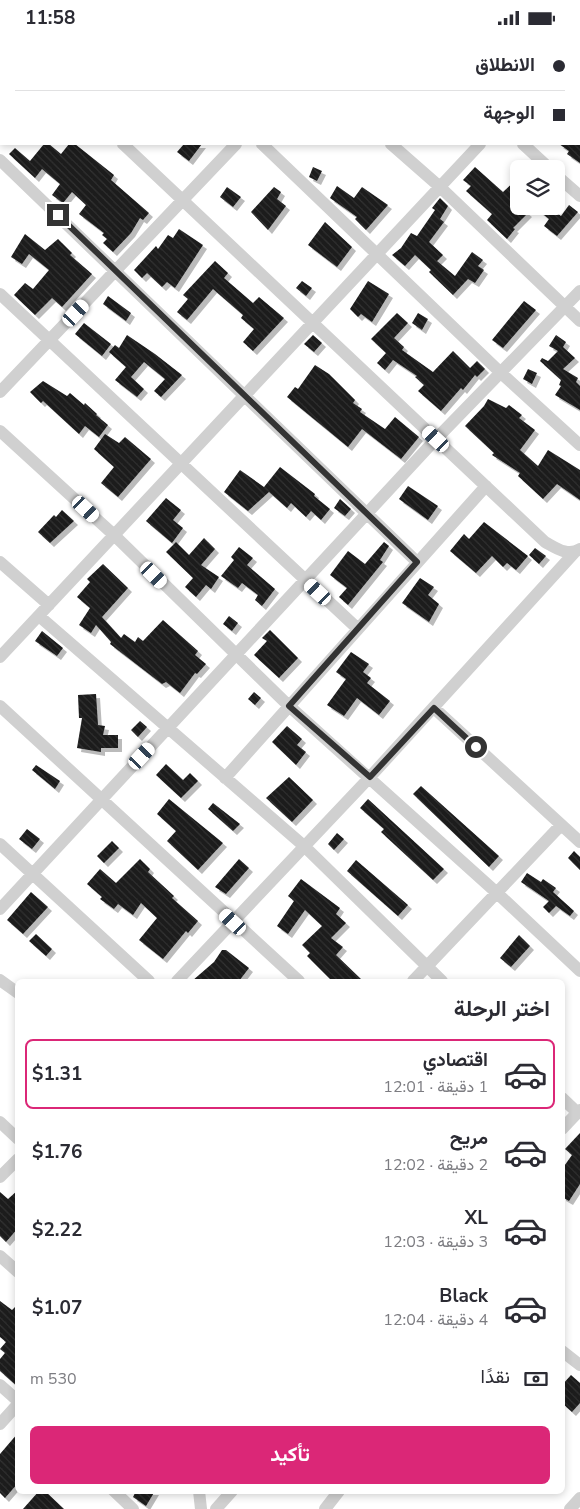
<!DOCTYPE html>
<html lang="ar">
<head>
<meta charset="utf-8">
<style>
  :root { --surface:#fff; --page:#f2f2f3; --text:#2b2b33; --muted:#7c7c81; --line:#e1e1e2; --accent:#db2777 }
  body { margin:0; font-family:"Nunito Sans",Vazirmatn,sans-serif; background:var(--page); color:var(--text); direction:rtl; height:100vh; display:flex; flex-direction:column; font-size:19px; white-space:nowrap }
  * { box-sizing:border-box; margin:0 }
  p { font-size:16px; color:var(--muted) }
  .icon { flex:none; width:28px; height:28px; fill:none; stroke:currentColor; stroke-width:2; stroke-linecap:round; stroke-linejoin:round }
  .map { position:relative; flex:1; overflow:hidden; direction:ltr }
  .drawer { position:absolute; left:15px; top:944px; width:550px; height:515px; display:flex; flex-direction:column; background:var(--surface); border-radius:8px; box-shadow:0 2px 8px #0003; direction:rtl }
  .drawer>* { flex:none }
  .banner { position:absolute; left:0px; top:0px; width:580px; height:110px; box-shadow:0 2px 8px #0003; direction:rtl; display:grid; align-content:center; height:110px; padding:0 15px; background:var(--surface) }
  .controls { position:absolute; left:510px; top:125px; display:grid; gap:10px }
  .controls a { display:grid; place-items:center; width:55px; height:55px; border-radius:8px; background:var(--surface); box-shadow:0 2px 8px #0003; font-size:25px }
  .end { position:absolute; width:22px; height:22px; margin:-11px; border:6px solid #333; background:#fff; box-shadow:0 0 0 2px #fff }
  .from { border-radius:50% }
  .car { position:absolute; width:15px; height:30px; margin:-15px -8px; border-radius:6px; box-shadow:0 0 4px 1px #0007; background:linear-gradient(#fff 24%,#345 0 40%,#fff 0 76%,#345 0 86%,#fff 0) }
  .banner b { display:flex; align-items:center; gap:18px; height:48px; font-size:19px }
  .banner b+b { border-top:1px solid var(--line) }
  .banner i { width:12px; height:12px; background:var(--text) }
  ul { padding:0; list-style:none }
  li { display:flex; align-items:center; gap:15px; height:70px; margin:0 10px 8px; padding:0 5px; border:2px solid transparent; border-radius:8px }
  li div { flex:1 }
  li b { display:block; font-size:19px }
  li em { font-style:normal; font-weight:700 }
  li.active { border-color:var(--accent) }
  li>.icon { width:45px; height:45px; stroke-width:1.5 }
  h2 { padding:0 15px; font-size:22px; line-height:60px }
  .pay { display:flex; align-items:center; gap:12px; height:55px; padding:0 15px; font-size:19px }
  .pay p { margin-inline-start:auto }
  .cta { display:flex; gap:10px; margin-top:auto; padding:10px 15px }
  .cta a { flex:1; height:58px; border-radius:8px; background:var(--accent); color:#fff; font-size:20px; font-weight:700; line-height:58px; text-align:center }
  .status { display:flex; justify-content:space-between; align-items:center; height:35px; padding:0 25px; background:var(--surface); direction:ltr }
  .status svg { height:14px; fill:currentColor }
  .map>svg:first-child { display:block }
  .building { fill:url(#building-back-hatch); filter:url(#shadow) }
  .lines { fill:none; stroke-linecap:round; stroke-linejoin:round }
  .minor { stroke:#d0d0d0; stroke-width:12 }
  .route { stroke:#333; stroke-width:6 }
</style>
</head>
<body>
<div class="status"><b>11:58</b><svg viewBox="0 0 49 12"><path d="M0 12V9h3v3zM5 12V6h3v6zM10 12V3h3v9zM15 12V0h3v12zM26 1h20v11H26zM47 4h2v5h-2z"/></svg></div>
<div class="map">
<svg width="580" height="1474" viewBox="0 0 580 1474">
  <defs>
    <pattern id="building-back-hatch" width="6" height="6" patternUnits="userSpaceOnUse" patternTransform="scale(1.25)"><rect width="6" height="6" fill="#1a1a1a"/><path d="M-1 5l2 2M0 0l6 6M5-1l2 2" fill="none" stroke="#333"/></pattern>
    <filter id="shadow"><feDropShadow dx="4" dy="4" stdDeviation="0" flood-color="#0004"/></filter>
  </defs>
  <rect width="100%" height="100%" fill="#fff"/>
  <path class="building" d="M44 109H49L61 119 69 109H75L114 140 111 145 149 178 143 185 140 183 131 198 113 217 103 208 107 204 102 200 104 198 79 179 86 170 72 157 63 168 52 160 60 149 42 134 35 143 9 119 15 113 30 126Z
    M184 109H202L189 126 177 117Z
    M559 109H580V128L567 119 569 116Z
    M313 132 322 136 317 146 309 142Z
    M475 132 503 157 519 142V171L528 178 513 193 515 194 507 204 487 185 492 179 466 156 471 151 463 145Z
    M337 151 354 163 362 152 388 170 366 195 355 184 357 182 330 163Z
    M227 152 241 162 233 172 220 162Z
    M274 152 281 157 277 164 286 171 268 195 251 177Z
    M440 163 448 171 440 184 444 187 429 207 443 220 437 226 455 241 472 217 483 225 478 231 484 235 475 248 468 244 453 260 429 237 431 235 415 220 405 231 392 220 401 213 411 198 417 201 435 175 432 173Z
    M569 170 578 177 557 201 544 191 549 184 533 171H548L561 181Z
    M325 187 352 212 337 232 308 210Z
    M179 194 203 210 175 253 167 247 162 252 147 238 142 243 134 235 156 211 158 214 168 200 173 203Z
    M25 199 45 215 58 204 72 218 70 220 92 239 62 272 52 263 35 280 14 260 25 248 33 254 49 235 29 219 22 229 11 222Z
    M215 226 228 238 224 243 253 268 259 262 284 283 253 316 243 307 254 294 241 283 243 280 213 254 187 285 177 277 188 264 183 260Z
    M302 246 312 253 306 261 296 253Z
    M368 246 389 259 372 287 361 279 358 282 350 274Z
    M108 261 131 278 126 286 103 269Z
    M524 266 536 275 503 313 492 305Z
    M397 278 408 288 394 303 404 312 402 315 433 337 453 316 470 333 477 326 485 334 477 342 475 340 463 355 461 353 441 376 418 356 424 350 415 342 417 341 393 325 385 335 377 328 386 318 371 304Z
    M418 278 428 284 422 295 412 288Z
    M84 288 111 309 102 321 75 299Z
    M127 300 155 319 182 340 161 362 154 356 165 344 144 327 131 342 144 354 137 362 115 345 126 332 109 317 115 310 119 313Z
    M313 300 322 308 314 317 304 309Z
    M556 300 566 307 563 312 575 323 563 334 578 343 576 347 580 351V375L555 360 561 351 559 350 561 345 540 326 542 323 548 326 558 316 549 311Z
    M315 330 329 339 355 365 353 368 362 374 360 377 385 394 395 382 419 402 401 424 362 394 348 412 287 362 295 352 298 354Z
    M528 334 537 338 532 349 523 344Z
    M43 346 67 361 70 358 84 370 85 368 97 379 96 380 108 390 99 402 85 391 79 399 43 366 41 368 30 357Z
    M488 364 506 373 509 370 522 380 519 383 535 395 520 415 538 431 548 415 580 435V465L557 449 543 464 518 441 520 438 492 420 494 418 465 391 484 371Z
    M105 399 119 408 125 402 151 424 118 462 101 448 114 432 94 414Z
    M280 432 315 459 314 461 330 474 321 485 311 476 306 482 291 468 287 473 269 457 248 476 224 457 240 435 264 452Z
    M408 451 438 471 428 485 399 464Z
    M166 463 181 475 173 485 183 493 172 508 146 486Z
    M340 464 351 474 345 481 334 473Z
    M62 475 74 486 50 508 38 497 54 480 56 482Z
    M484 487 528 521 516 535 507 528 503 532 492 521 476 538 450 516 464 499 469 504Z
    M204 503 215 514 201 530 219 542 211 554 206 550 196 562 185 552 193 543 166 517 176 507 189 520Z
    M384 507 389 511 380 525 383 527 348 570 339 562 347 553 330 540 348 516 365 529Z
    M239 512 253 523 247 530 275 554 262 571 255 565 258 560 242 548 238 553 221 541 234 525 231 522Z
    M535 513 546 521 539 529 529 520Z
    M103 529 128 553 102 582 121 603 124 599 135 607 138 602 143 606 163 585 198 616 195 620 206 629 197 639 195 638 180 658 166 647 162 649 110 609 111 607 96 590 91 598 79 590 90 573 77 562 90 547 87 544Z
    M420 543 434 552 428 560 439 569 429 587 402 568Z
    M229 581 238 588 232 596 223 589Z
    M270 595 298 623 279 643 254 620 267 606 262 603Z
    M42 596 63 613 57 621 35 606Z
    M351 617 369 629 363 637 371 643 367 648 390 666 379 680 357 663 344 681 327 670 346 644 336 637Z
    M254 657 261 663 255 670 248 664Z
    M96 659 98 690 105 691 103 700H118V713H101V717L77 713 82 683H79L78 660Z
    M140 686 147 692 138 702 131 695Z
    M287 691 302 704 297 710 306 717 296 730 272 707Z
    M166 729 183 745 190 738 198 746 181 763 156 740Z
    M36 730 60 746 55 754 32 735Z
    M289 742 313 765 292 787 266 763Z
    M421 751 499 821 489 832 413 759Z
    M169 764 223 808 198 835 167 806 176 796 157 779Z
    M368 764 444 834 433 845 381 797 384 794 360 773Z
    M213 768 240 789 233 796 208 774Z
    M27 794 40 804 32 814 19 804Z
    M337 798 344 804 334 815 328 809Z
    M112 806 119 813 104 828 97 821Z
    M574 816 580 822V835L568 823Z
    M140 824 150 834 148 837 174 861 172 863 198 886 188 898 186 896 163 924 139 905 157 883 141 868 133 880 118 869 114 874 100 864 102 862 87 849 100 834 116 848Z
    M239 824 249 833 226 859 215 852Z
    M356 825 408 870 398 881 347 836Z
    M527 838 541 847 543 844 556 853 553 857 574 876 570 881 556 871 549 878 543 872 549 866 521 847Z
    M301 844 340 873 336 879 346 888 331 903 343 912 336 920 363 946H332L307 921 310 918 302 910 322 891 305 875 288 899 277 891 294 866 288 861Z
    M31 857 48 872 23 899 7 885Z
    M36 899 52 914 46 921 29 906Z
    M519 900 530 911 511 932 500 923Z
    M222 915H226L249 933 239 946H192L214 927Z
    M580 1098V1149L569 1166 562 1162V1134L572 1120 565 1114Z
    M18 1155V1193L6 1207 0 1201V1157L8 1164Z
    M0 1266 12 1275 18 1269V1352L0 1336V1324L5 1318 0 1314 6 1307 0 1302Z
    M571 1340 580 1348V1368L572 1377 562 1368V1350Z
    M18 1398V1448L5 1463 0 1458V1419Z
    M39 1456H45L64 1474H23Z
    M136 1456H155L146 1471 133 1462Z"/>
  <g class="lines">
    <path class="minor" d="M150 0 151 1
      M273 0 274 1
      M402 0 403 1
      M540 0 542 1
      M28 1 29 0
      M86 1 87 0
      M337 1 338 0
      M0 2 1 3
      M579 3 580 1
      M0 31 1 29
      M579 36 580 37
      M0 94 1 92
      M123 109 545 507C556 513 568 522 580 514
      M262 109 501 338 580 410
      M391 109 440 152 580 286
      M523 109 550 134
      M0 125 417 527
      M556 140 580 161
      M0 259 358 594
      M0 357 236 109
      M0 396 114 500 289 671 497 858 580 936
      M0 527 49 570
      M39 581 304 811 442 946
      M0 622 480 109
      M0 671 299 946
      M434 673 580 807
      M225 743 486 451
      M0 809 149 946
      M0 874 436 404 580 256
      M0 945 18 958
      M177 946 370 742 575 517
      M413 946 561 790
      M562 1063 578 1078
      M0 1087 18 1104
      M562 1094 580 1075
      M0 1142 18 1124
      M0 1221 18 1237
      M562 1316 580 1330
      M0 1350 18 1366
      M0 1389 18 1369
      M114 1456 133 1474
      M199 1456 201 1474
      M216 1474 232 1456
      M325 1474 339 1456
      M570 1474 580 1463"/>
  </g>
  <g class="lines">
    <path class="route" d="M58 180 417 527 289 671 370 742 434 673 476 712"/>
  </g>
</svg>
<div class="controls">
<a><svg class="icon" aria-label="layers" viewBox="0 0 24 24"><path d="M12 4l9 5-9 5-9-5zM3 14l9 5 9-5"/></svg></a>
</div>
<i class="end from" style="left:476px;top:712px"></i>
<i class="end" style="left:58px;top:180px"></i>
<i class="car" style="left:76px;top:278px;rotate:43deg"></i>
<i class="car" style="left:436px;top:404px;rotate:313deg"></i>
<i class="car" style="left:86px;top:474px;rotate:133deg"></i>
<i class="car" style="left:154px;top:540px;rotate:135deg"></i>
<i class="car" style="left:318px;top:557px;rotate:313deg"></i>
<i class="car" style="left:142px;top:721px;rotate:43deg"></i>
<i class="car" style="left:233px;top:887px;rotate:313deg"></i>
<div class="banner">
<b><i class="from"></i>الانطلاق</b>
<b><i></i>الوجهة</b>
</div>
<section class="drawer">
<h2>اختر الرحلة</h2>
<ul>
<li class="active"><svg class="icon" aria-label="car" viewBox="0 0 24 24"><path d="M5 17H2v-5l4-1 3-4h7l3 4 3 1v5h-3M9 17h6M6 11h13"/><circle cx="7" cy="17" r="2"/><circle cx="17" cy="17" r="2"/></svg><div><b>اقتصادي</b><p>1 دقيقة · 12:01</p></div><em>$1.31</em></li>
<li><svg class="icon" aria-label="car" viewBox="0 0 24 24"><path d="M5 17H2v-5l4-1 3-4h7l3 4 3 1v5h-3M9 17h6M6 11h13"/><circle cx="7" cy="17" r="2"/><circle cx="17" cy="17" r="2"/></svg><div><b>مريح</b><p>2 دقيقة · 12:02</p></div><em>$1.76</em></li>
<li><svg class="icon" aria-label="car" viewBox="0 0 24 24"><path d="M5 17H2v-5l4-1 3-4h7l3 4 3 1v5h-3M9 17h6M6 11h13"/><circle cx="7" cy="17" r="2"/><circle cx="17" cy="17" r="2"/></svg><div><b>XL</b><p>3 دقيقة · 12:03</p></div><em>$2.22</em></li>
<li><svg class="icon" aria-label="car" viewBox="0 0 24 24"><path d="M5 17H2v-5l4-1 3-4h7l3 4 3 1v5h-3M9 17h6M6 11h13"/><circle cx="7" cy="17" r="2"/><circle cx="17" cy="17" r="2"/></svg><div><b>Black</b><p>4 دقيقة · 12:04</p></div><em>$1.07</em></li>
</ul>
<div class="pay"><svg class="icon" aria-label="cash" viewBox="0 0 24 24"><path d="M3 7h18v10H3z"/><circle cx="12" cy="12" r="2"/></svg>نقدًا<p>530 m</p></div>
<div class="cta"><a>تأكيد</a></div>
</section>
</div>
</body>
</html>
